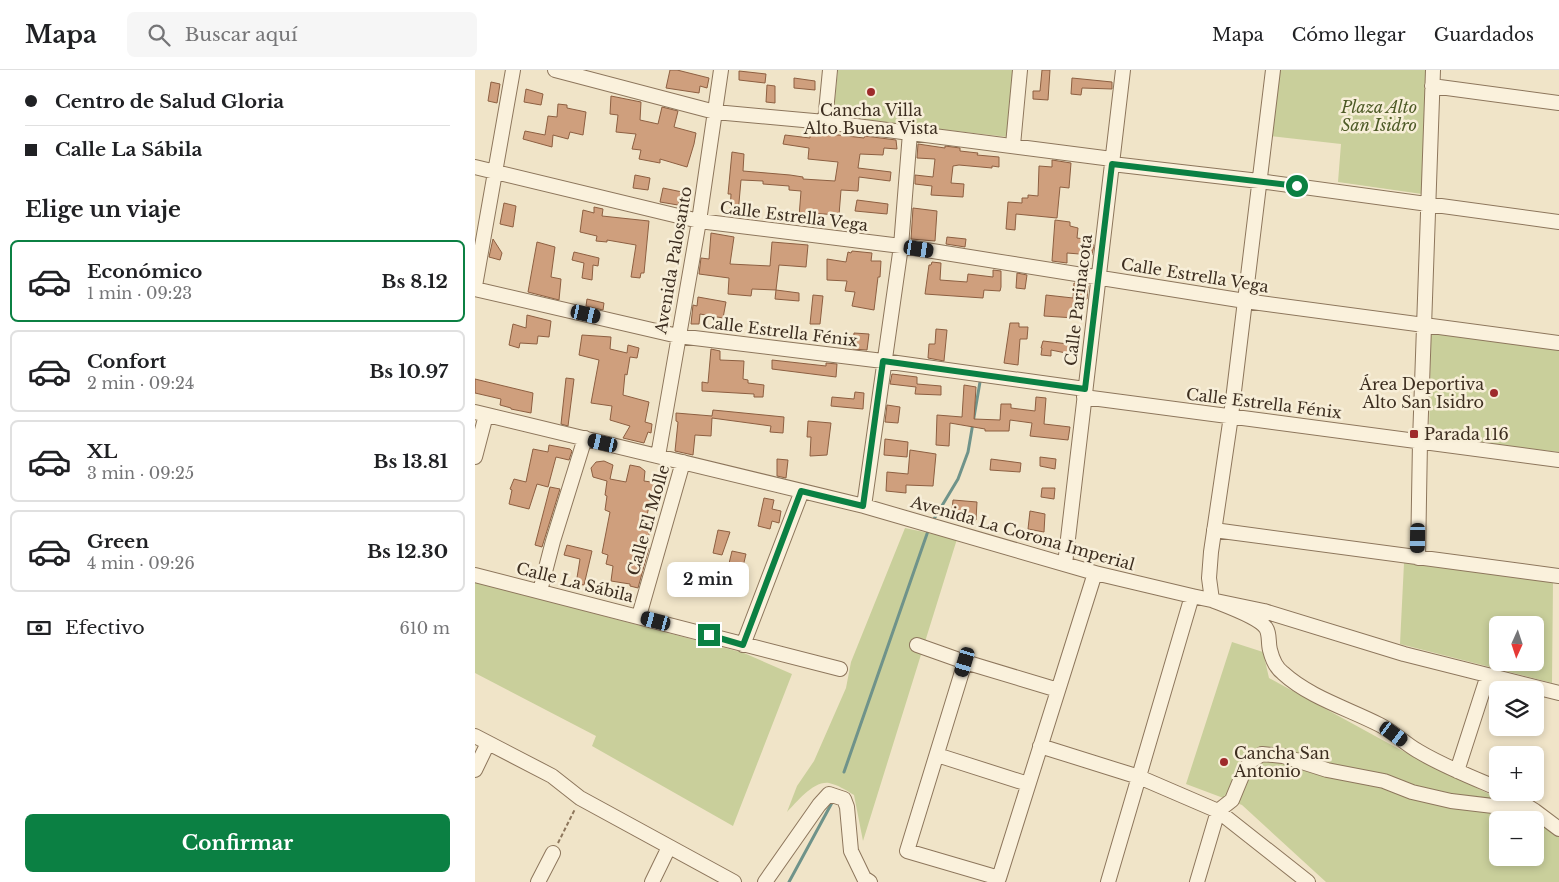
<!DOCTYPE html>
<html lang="es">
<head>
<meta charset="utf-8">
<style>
  :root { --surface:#fff; --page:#f6f6f6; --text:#202124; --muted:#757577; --line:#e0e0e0; --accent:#0b8043 }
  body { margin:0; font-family:"Libre Baskerville",serif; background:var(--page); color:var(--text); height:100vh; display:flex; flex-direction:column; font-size:19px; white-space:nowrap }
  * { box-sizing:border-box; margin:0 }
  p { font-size:16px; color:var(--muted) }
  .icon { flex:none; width:28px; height:28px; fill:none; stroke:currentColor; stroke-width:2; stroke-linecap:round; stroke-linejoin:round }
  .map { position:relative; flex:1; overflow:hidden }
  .panel { display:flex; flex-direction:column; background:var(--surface); width:475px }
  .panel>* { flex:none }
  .top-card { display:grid; align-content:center; height:110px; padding:0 25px; background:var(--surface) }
  .needle { width:32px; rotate:183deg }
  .fabs { position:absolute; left:1014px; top:546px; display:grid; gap:10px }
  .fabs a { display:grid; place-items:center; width:55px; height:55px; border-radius:8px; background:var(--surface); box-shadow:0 2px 8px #0003; font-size:25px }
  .end { position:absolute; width:22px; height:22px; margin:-11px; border:6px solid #0b8043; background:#fff; box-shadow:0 0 0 2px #fff }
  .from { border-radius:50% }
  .bubble { position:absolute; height:35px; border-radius:8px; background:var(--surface); box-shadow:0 2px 8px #0003; font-size:16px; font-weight:700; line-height:35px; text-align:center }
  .car { position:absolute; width:15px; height:30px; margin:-15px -8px; border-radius:6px; box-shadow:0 0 4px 1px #0007; background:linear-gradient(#222 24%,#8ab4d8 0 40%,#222 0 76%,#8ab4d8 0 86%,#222 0) }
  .top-card b { display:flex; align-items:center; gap:18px; height:48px; font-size:19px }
  .top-card b+b { border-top:1px solid var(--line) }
  .top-card i { width:12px; height:12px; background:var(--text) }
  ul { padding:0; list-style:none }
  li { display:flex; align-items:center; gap:15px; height:82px; margin:0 10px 8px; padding:0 15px; border:2px solid var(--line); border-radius:8px }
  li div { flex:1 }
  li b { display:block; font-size:19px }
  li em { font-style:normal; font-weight:700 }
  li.active { border-color:var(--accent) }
  li>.icon { width:45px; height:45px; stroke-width:1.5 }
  h2 { padding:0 25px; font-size:22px; line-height:60px }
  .pay { display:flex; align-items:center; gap:12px; height:55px; padding:0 25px; font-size:19px }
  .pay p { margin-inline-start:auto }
  .action { display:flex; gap:10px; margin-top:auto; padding:10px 25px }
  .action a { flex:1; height:58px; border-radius:8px; background:var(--accent); color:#fff; font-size:20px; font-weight:700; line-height:58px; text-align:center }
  header { display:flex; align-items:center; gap:30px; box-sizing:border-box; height:70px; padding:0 25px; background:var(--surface); border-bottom:1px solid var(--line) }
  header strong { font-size:24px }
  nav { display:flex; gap:28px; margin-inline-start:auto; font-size:18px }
  .search { width:350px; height:45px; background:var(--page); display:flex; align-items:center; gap:12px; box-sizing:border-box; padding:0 18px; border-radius:8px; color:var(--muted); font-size:19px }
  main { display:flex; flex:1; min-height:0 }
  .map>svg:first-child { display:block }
  .green { fill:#c9cf9b; fill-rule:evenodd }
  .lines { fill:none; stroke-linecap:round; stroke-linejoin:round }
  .stream { stroke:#6f938a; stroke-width:3 }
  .building { fill:#cf9f7d; stroke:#8d5f41 }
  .minor-casing { stroke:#8d765c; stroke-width:16 }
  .path { stroke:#8d765c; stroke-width:2; stroke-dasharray:4 2.5; stroke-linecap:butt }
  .minor { stroke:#faf1dc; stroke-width:14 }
  .route { stroke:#0b8043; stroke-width:6 }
  .poi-dot { fill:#9e2a2b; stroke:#f7eed8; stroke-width:2 }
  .labels { text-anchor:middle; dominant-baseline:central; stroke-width:5; stroke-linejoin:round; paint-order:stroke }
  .park-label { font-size:16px; font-style:italic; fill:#4d5a26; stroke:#f7eed8 }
  .poi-label { font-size:16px; fill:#3d2e20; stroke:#f7eed8; text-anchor:start }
  .street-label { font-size:16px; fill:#3d2e20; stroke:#f7eed8 }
</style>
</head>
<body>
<header>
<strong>Mapa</strong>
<div class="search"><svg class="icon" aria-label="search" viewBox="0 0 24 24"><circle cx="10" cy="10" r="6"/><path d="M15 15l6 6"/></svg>Buscar aquí</div>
<nav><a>Mapa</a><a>Cómo llegar</a><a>Guardados</a></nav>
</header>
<main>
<section class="panel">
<div class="top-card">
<b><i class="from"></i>Centro de Salud Gloria</b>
<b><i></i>Calle La Sábila</b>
</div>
<h2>Elige un viaje</h2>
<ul>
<li class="active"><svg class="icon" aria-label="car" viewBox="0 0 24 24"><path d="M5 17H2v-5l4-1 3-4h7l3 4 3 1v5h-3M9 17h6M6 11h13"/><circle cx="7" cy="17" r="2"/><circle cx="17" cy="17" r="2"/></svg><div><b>Económico</b><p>1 min · 09:23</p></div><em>Bs 8.12</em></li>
<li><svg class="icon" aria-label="car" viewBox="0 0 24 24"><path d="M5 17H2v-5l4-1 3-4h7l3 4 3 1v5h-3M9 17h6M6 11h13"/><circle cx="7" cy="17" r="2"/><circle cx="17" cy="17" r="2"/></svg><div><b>Confort</b><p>2 min · 09:24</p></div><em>Bs 10.97</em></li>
<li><svg class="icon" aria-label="car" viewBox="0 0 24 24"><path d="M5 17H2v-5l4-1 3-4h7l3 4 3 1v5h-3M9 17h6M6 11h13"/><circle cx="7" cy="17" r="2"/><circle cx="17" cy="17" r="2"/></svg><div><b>XL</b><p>3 min · 09:25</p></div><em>Bs 13.81</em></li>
<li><svg class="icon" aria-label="car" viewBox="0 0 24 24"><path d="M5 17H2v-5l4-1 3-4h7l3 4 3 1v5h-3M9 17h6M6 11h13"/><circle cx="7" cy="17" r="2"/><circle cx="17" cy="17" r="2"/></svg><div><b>Green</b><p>4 min · 09:26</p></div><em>Bs 12.30</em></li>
</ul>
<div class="pay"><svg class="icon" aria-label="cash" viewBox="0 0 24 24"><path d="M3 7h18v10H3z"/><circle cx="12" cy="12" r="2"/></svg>Efectivo<p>610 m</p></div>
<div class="action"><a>Confirmar</a></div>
</section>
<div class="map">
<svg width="1084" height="812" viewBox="0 0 1084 812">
  <rect width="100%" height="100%" fill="#f0e4c8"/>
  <path class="green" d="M363 0H539L533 67 358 47Z
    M804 0H951L947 124 863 112 866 74 795 66Z
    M956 262 1084 279V382L954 367Z
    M430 458 482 469 388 771 379 725C371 720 363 715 354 713 338 711 322 732 312 742L322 716 339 691 371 618 376 592Z
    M929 493 1078 512 1077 613 925 574ZM1022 555H1060V592H1022Z
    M0 512 269 583 317 604 258 756 117 676 121 666 0 603Z
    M757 572 788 582 794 608 922 678 1024 729 1058 750H1022V788H1060V751L1084 766V812H851L767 735 711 714Z"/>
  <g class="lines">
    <path class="stream" d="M459 449 483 409 493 382 505 312
      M369 702 453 461
      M314 812 359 729"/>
  </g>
  <path class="building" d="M195 0H202L234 8 232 18 225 16 224 23 191 18Z
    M567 0H575L573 30 558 29V21H565Z
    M264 1 291 4 290 13 264 10Z
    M319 8 340 11V20L319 18Z
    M597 8 637 12V19L607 18 606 25 596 24Z
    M16 12 25 14 22 33 13 31Z
    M292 15 300 16V33L291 32Z
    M51 19 68 24 66 35 49 32Z
    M136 26 166 32 165 50 183 54 187 37 203 41 199 57 221 63 219 74 212 97 185 89V93L164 89 166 80 157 79 161 64 141 62 143 45 135 44Z
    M83 34 92 35V38L111 42 108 65 95 62 93 69 78 65 77 77 48 69 50 61 70 65 73 46 82 47Z
    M343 60 355 62V64L389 68 390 66 421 70 422 79 409 78 408 85 385 84 383 98 416 102 415 111 384 107 383 121 366 120 364 145 335 143V148L324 147 326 121 314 120V116L288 114V111L267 110H266L263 144 255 143 256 124H253L257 82 269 84 268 101 315 105 328 107V109L360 111 363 92 333 89 334 78 308 74 310 65 335 68V62L342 64Z
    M443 74 470 78V76L485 78V81L503 83 502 85 524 87V97L517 96V98L484 95 478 96 476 113 489 114 488 127 456 125 457 116 440 114V105L458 107 460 89 442 88Z
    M577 90 596 93 594 118 585 117 582 148 541 144 540 160 531 159 533 132 547 133V128H553V125L563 126 564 96 577 97Z
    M160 105 175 108 173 120 158 118Z
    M188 118 207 122 203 135 185 132Z
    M382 130 413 134 412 144 380 141Z
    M29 133 41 136 38 157 25 154Z
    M119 137 128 139 127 146 174 151 169 203H166L165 208 156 207 161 175 132 170V172L121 171 122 166 105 162 108 140 119 143Z
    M438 138 462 141 460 171 436 169Z
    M580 150 595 152V156L603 158 602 168 609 169V174L619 175 617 185 592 183V193L577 191Z
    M236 163 259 167 255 194 295 196 297 172 333 175 331 197 304 195 301 220 277 219 276 226 253 224 254 208 224 204 226 188 234 189Z
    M472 167 491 169 490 177 471 174Z
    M18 169 27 183 25 190 14 187Z
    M62 172 80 177 76 207 86 209 84 230 53 222Z
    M377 181 397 183 396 191H406L405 207H403L399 240 377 236 380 222 370 221 372 211 352 210V189L371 192 373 182 376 183Z
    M99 182 124 188 123 196 118 195 117 210 107 208 109 193 97 190Z
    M457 192 466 193 465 210 492 212 493 204 518 207V200L526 201V217L525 221 509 220 508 228 450 224 454 195H456Z
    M542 203 552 205 550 219 541 218Z
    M599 213 613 216 612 229H601L600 248 569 246 571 225 598 228Z
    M301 220 324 223V231L300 229Z
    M338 225 348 226 345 254H335Z
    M223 227 251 232 248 248 225 244 224 254H216L218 235 222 236Z
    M112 229 129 233 128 240 111 236Z
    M52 245 76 251 74 267 63 266 62 274 45 273 44 278 34 275 38 254 51 258Z
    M535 253H544V257H553L552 269H545L543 295 529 293Z
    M461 259 472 260 469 291 453 288 454 274H460Z
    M379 263 394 264 392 280 378 279Z
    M107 265 136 267 135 279 152 283 153 275 164 278 162 288 155 287 152 305 150 304 148 325 174 332 170 352 177 354 176 363 173 362 169 373 148 368 155 356 135 350 137 336 116 333 124 290 104 285Z
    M568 271 602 275 601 285 576 280V286L566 285 567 278H566Z
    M236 279 245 281V290L269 291 268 309 273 310V313L289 315 288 327H279V324L227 321V312L233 313Z
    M297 290 351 296V293L362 294 361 307 297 299Z
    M417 304 442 307V314L466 316V325L440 324 441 317 415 314Z
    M91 308 99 309 93 356 86 354Z
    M0 309 58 323 56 343 36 339V338L25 335 26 329 0 323Z
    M489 315 501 317 499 349 525 350 526 334H536V338L560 341 561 327 571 328 569 354 595 357 593 370 555 366 557 353 535 350 534 361H510V359L475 353 474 376 461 375 462 345 487 347Z
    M380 322 389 323 388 339 356 336 357 327 379 329Z
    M412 335 425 337 423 353 410 352Z
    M238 340 309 347 308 363 295 362 296 356 237 348 236 366 220 365 218 385 200 381 203 352 201 351V343L237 346Z
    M333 351 356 353 352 385 335 386 336 367H332Z
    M410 369 433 372 432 387 409 385Z
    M74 375 95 379 97 381 94 390 81 387 73 417 62 414 54 439 34 434 37 420 35 419 39 409 51 412 58 379 73 382Z
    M435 380 461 384 458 416 431 415V423L411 421 412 402 433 404Z
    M565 387 581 389 580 399 565 396Z
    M302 389 313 390 311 408 302 406Z
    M516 389 546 393 545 402 515 400Z
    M129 391 138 395 135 409 151 412 155 395 165 397 170 401 169 411 183 413 181 429 176 428 169 458 175 460 171 477 174 478 163 518 155 516V514L136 511 138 496 131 494 133 485 127 483 135 442 130 440 132 426 130 425 132 411 118 407 116 398 121 392Z
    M75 417 85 419 67 477 60 475Z
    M567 418H580L579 429 566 427Z
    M289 428 299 430 297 439 306 441 304 453 297 451 295 459 283 456Z
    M478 430 502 432 501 450 476 449Z
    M555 441 570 444 569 462 553 459Z
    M243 460 255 462 247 485 238 483Z
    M92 475 117 481 109 515 101 514 105 489 89 485Z
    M257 481 271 484 265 509 251 506Z
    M231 502 247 507 244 521 216 514 217 506 229 508Z"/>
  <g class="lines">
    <defs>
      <path id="minor" d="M80 0 240 42 350 52 637 89
        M798 0 756 346 736 482 734 508 737 530C749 535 784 547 791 558 795 564 793 573 795 580 797 588 801 598 808 603 834 627 874 639 905 655 919 662 930 674 943 681 968 696 996 707 1022 718
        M957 16 1084 33
        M350 52 355 0
        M538 75 545 0
        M637 94 784 111 1084 152
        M0 97 224 151 426 176 770 231 1084 273
        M0 216 38 0
        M0 219 203 266 408 291 610 319
        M609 327 1084 390
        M0 342 389 436 620 503 717 526 789 541 929 584 1084 623
        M183 386 224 151 246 0
        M0 387 11 345
        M389 436 426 176 435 63
        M739 460 1084 506
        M943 488 945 371 958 0
        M590 494 648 0
        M0 505 365 599
        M65 521 78 471 110 368
        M164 546 208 392
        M268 575 327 421
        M442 575 490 592 583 620
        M490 592 432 781 524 808 620 503
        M0 666 77 706 105 728 259 812
        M565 676 664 707 743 741 833 812
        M462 685 553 714
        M0 700 13 673
        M982 701 1013 605
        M1030 722 1060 741 1084 759
        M63 812 78 783
        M177 812 194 777
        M290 812 344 735 354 724 369 729 372 737 376 781 389 808 395 812
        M633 812 717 526
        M722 812 743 741 757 730 769 701 776 691 787 684 808 686 852 700 909 711 937 722 976 731 1060 741"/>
    </defs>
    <use href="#minor" class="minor-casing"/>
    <path class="path" d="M83 773 100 739"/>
    <use href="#minor" class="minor"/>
  </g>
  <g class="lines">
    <path class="route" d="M234 565 268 575 326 421 388 436 408 291 610 319 637 94 822 116"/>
  </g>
  <g class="poi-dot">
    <circle cx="396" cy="22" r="5"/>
    <circle cx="1019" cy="323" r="5"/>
    <rect x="934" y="359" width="10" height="10" rx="2.5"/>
    <circle cx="749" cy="692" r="5"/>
  </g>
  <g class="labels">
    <g class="park-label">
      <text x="904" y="37">Plaza Alto<tspan x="904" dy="18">San Isidro</tspan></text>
    </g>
    <g class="poi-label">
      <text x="396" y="40" text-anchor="middle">Cancha Villa<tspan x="396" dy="18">Alto Buena Vista</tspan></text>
      <text x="1009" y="314" text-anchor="end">Área Deportiva<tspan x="1009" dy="18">Alto San Isidro</tspan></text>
      <text x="949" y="364">Parada 116</text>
      <text x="759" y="683">Cancha San<tspan x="759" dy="18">Antonio</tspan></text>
    </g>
    <g class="street-label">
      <text transform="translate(319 146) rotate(7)">Calle Estrella Vega</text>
      <text transform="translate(198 190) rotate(-80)">Avenida Palosanto</text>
      <text transform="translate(720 205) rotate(9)">Calle Estrella Vega</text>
      <text transform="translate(603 230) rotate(-83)">Calle Parinacota</text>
      <text transform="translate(305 261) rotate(7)">Calle Estrella Fénix</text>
      <text transform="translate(789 333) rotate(7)">Calle Estrella Fénix</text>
      <text transform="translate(173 450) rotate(-74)">Calle El Molle</text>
      <text transform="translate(548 463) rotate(16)">Avenida La Corona Imperial</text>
      <text transform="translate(100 512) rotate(14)">Calle La Sábila</text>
    </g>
  </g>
</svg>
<div class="fabs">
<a><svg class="needle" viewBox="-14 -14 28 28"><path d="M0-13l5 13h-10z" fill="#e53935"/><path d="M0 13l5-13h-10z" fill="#757577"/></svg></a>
<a><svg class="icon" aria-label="layers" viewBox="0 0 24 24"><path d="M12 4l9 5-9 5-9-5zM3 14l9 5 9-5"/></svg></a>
<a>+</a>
<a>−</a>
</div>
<i class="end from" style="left:822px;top:116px"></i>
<i class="end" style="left:234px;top:565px"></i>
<div class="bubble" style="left:192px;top:492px;width:82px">2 min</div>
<i class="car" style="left:444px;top:179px;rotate:99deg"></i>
<i class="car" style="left:111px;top:244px;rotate:103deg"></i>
<i class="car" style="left:128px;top:373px;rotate:283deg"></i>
<i class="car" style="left:943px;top:468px;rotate:181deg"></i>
<i class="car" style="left:181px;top:551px;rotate:285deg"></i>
<i class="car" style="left:490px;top:592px;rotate:197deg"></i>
<i class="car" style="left:919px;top:664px;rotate:126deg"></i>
</div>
</main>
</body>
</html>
